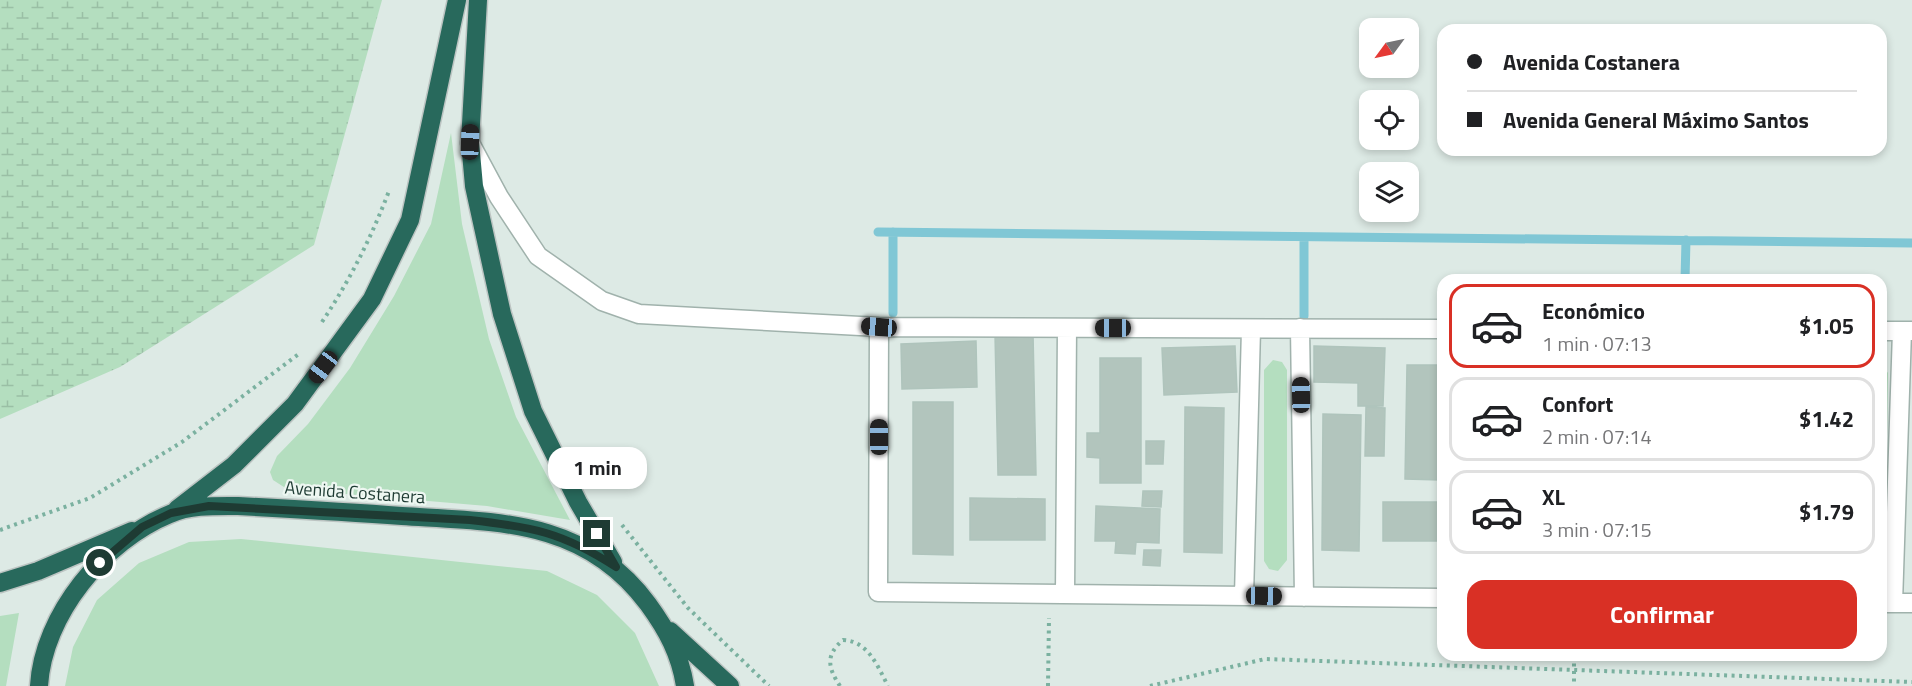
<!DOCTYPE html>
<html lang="es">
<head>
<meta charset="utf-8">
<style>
  :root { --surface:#fff; --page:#f2f2f2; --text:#202124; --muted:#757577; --line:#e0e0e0; --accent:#d93025 }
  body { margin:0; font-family:"Titillium Web",sans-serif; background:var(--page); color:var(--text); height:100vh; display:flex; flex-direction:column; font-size:22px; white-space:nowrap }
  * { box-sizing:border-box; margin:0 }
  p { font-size:20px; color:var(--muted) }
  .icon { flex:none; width:33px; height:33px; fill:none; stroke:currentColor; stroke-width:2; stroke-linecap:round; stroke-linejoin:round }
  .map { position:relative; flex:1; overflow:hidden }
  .side { position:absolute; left:1437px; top:274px; width:450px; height:387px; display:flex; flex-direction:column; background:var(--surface); border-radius:18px; box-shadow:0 3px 9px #0003 }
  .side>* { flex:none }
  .top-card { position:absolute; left:1437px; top:24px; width:450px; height:132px; border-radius:18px; box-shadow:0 3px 9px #0003; display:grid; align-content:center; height:132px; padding:0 30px; background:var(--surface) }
  .needle { width:39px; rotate:237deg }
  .buttons { position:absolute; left:1359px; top:18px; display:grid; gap:12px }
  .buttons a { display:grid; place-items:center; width:60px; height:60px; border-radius:12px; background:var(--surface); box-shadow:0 3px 9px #0003; font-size:30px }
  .end { position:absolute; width:27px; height:27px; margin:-14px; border:8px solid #1e3b33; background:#fff; box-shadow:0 0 0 3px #fff }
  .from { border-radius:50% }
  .bubble { position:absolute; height:42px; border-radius:18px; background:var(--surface); box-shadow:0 3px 9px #0003; font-size:20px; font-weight:700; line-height:42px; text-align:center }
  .car { position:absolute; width:18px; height:36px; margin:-18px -9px; border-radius:8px; box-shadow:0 0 4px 2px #0007; background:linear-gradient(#222 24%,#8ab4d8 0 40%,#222 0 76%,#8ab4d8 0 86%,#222 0) }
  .top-card b { display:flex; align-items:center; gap:21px; height:57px; font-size:22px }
  .top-card b+b { border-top:2px solid var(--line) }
  .top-card i { width:15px; height:15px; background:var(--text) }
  ul { padding:10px 0 0; list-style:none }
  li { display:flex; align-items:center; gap:18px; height:84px; margin:0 12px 9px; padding:0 18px; border:3px solid var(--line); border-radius:18px }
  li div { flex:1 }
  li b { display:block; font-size:22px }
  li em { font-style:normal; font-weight:700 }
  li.current { border-color:var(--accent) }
  li>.icon { width:54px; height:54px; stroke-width:1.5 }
  .cta { display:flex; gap:12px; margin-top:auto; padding:12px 30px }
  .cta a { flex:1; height:69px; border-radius:18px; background:var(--accent); color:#fff; font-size:24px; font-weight:700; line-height:69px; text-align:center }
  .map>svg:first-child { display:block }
  .green { fill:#b4debf }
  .wetland { fill:url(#wetland-marsh) }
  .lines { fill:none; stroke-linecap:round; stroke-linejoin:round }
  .stream { stroke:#80c7d5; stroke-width:9 }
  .building { fill:#b2c5bd; stroke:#afc4bc; stroke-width:1.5 }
  .street-casing { stroke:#a0b2ac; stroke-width:21 }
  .highway-casing { stroke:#bcc4c2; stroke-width:21 }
  .path { stroke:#7bb1a0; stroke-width:4; stroke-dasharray:3 4.5; stroke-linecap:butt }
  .street { stroke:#fff; stroke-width:18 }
  .highway { stroke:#28695c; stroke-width:18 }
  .route { stroke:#1e3b33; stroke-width:8 }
  .labels { text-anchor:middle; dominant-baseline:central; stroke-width:4.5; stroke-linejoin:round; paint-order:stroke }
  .street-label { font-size:18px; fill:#1e3b33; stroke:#eef7f2 }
</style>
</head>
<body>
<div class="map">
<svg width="1912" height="686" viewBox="0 0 1912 686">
  <defs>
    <pattern id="wetland-marsh" width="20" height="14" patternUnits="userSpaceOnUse" patternTransform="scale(1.5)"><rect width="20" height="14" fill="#b4debf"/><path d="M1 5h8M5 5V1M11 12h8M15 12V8" fill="none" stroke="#9abfa5"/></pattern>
  </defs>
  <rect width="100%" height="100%" fill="#ddeae5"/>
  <path class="green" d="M451 133 462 224 489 339 516 417 570 520 487 506 287 489 273 480 270 472 277 456 308 424 350 368 394 296 431 224Z
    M1273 360 1282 362 1287 370V560L1278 571 1269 569 1264 561V370Z
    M1881 363 1888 373 1885 563 1881 570Z
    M241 539 547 571 597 595 635 633 659 686H65L73 647 97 600 139 563 189 542Z
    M19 613 6 686H0V616Z"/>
  <path class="wetland" d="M0 0H382L314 245 120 367 0 419Z"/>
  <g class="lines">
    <path class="stream" d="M878 232 1912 243
      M1304 237V316
      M1685 280 1686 240
      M893 313V232"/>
  </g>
  <path class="building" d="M1033 333 1036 475H998L995 334Z
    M976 341 977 387 902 389 901 344Z
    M1235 346 1237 392 1164 395 1162 348Z
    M1314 346 1385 348 1383 406H1358V383L1314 382Z
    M1100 358H1141V483H1100V458L1087 457V433H1100Z
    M1407 365H1442L1440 480 1405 479Z
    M913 402H953V555L913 554Z
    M1185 407 1224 408 1222 553 1184 552Z
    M1366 407 1385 408 1384 456H1365Z
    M1323 414 1361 415 1359 551 1322 550Z
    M1146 441H1164L1163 464H1146Z
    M1143 491H1162L1161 507 1142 506Z
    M970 498 1045 499V540H970Z
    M1383 502H1443V541H1383Z
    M1096 506 1160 509 1159 543 1136 542 1135 554 1115 553 1116 541H1095Z
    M1144 550H1161L1160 566 1143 565Z"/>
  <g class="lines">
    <defs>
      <path id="street" d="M470 143 499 197 538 256 602 301 639 314 879 327 1443 329
        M879 327 878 592 1443 598
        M1300 328 1304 597
        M1881 331H1912
        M1065 594 1067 328
        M1244 596 1251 329
        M1881 603H1912
        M1893 603 1902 331"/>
      <path id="highway" d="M478 0 470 142 474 186 502 314 533 411 578 502 613 562
        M177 509 234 465 295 404 372 299 410 220 457 0
        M0 583 38 571 132 531
        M670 631 730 686
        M39 686C43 615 104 541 170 514 190 505 216 506 238 506 293 509 347 512 402 516 498 522 585 519 648 604 667 630 680 654 685 686"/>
    </defs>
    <use href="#street" class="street-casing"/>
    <use href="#highway" class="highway-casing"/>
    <path class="path" d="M322 322C350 280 371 238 389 191
      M622 525 688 608 769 686
      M0 530 90 498 182 442 300 353
      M1574 656V686
      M840 686C828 668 825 655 843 640 868 641 877 665 888 686
      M1048 686 1049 618
      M1150 686 1265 659 1912 682"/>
    <use href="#street" class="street"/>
    <use href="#highway" class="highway"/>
  </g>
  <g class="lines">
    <path class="route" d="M100 563 142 527 171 513 209 506 470 520C532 527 562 532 616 567L597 534"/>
  </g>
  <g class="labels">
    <g class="street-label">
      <text transform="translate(355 492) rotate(4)">Avenida Costanera</text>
    </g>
  </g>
</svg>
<div class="buttons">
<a><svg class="needle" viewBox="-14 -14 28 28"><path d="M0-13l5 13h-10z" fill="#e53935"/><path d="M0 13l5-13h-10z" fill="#757577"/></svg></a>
<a><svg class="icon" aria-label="locate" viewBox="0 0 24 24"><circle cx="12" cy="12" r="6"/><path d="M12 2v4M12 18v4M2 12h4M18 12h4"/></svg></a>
<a><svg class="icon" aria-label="layers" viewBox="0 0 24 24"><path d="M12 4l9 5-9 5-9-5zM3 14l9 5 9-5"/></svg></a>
</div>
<i class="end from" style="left:100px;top:563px"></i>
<i class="end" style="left:597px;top:534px"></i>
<div class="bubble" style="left:548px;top:447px;width:99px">1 min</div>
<i class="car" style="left:470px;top:142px;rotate:2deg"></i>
<i class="car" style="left:879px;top:327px;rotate:274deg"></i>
<i class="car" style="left:1113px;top:328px;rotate:270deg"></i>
<i class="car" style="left:323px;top:367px;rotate:217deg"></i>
<i class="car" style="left:1301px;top:395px;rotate:359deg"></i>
<i class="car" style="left:879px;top:437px;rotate:0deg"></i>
<i class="car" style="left:1264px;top:596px;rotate:91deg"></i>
<div class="top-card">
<b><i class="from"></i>Avenida Costanera</b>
<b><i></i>Avenida General Máximo Santos</b>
</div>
<section class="side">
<ul>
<li class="current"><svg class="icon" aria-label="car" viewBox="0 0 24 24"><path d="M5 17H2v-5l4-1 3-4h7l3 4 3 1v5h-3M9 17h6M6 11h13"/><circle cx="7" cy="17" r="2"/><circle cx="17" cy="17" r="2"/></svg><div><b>Económico</b><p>1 min · 07:13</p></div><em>$1.05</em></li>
<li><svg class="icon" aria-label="car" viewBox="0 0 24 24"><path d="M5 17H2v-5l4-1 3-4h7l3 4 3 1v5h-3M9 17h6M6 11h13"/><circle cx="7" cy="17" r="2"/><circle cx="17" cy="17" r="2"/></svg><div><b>Confort</b><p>2 min · 07:14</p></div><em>$1.42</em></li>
<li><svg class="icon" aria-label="car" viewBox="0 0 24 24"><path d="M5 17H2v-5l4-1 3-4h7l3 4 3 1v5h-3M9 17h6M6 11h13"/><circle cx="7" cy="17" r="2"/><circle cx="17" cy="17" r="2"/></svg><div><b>XL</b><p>3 min · 07:15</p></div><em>$1.79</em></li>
</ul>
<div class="cta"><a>Confirmar</a></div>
</section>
</div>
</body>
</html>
